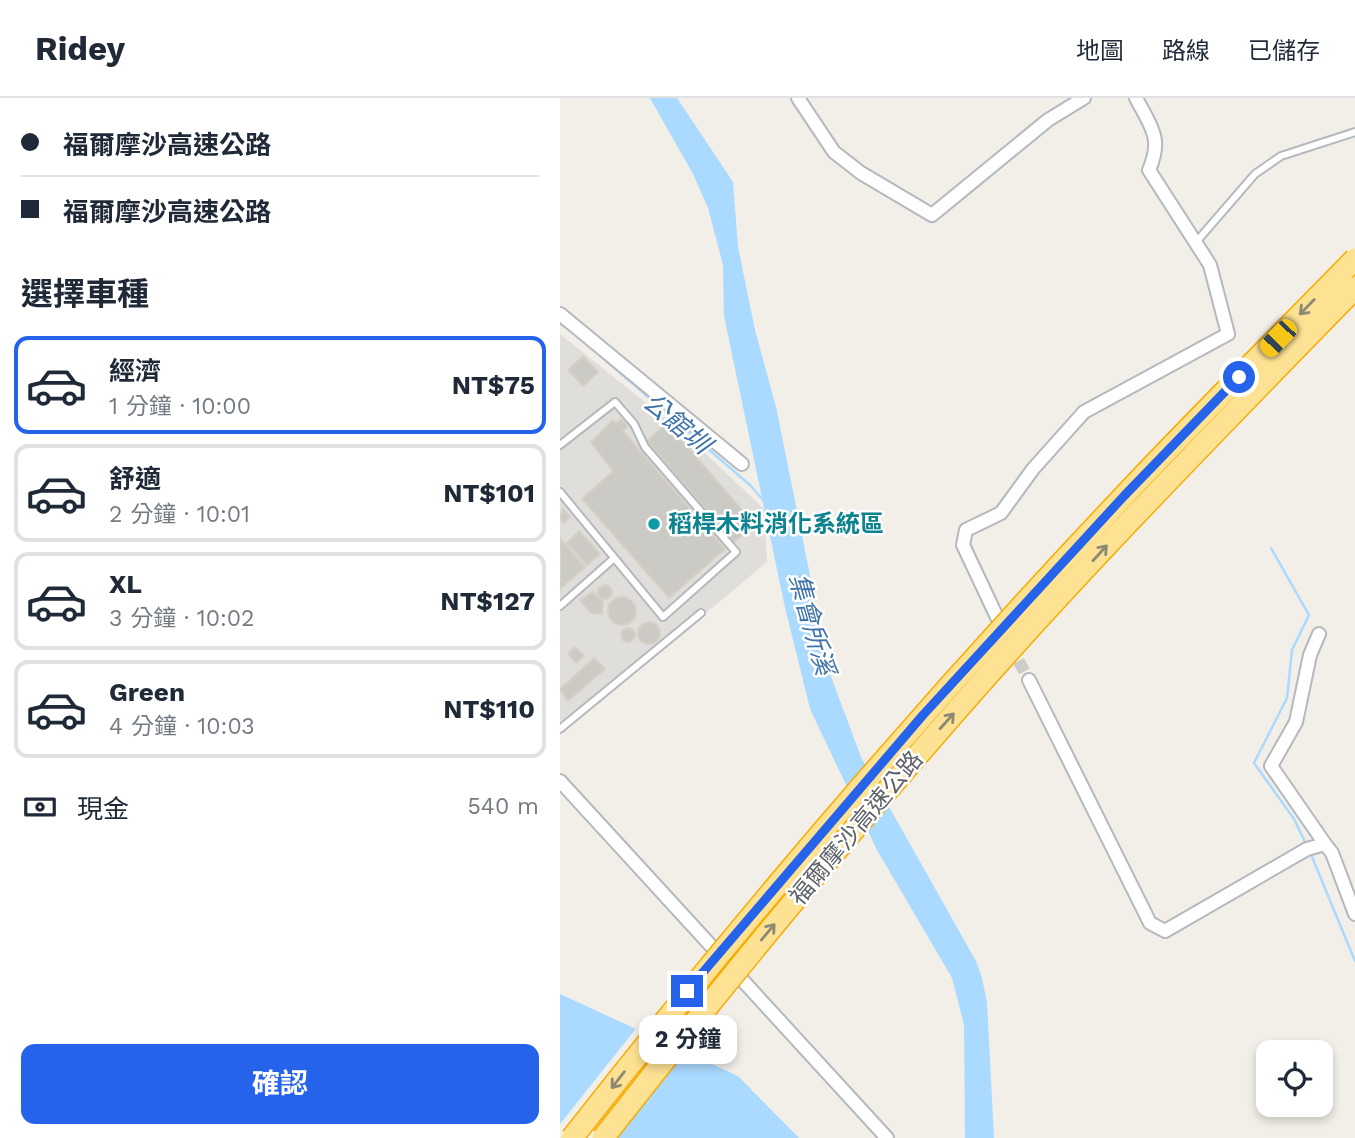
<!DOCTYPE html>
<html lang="zh-TW">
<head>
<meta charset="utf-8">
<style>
  :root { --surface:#fff; --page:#f2f2f3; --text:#1f2937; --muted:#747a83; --line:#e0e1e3; --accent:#2563eb }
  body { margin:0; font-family:"Work Sans","Noto Sans TC",sans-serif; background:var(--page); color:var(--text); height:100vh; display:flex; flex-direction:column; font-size:26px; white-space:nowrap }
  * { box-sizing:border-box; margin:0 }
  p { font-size:23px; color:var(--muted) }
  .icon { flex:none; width:38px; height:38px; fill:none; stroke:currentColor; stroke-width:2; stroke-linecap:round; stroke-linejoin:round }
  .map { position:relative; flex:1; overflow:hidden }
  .drawer { display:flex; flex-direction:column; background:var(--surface); width:560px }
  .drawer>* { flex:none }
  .guide { display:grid; align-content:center; height:154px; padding:0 21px; background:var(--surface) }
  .controls { position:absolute; left:696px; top:942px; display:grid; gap:14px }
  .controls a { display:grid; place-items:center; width:77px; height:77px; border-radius:14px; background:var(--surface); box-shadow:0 4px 10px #0003; font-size:35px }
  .end { position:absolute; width:32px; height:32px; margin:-16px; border:9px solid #2563eb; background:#fff; box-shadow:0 0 0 4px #fff }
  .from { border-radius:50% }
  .bubble { position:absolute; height:49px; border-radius:14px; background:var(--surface); box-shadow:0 4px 10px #0003; font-size:23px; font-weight:700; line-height:49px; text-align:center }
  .car { position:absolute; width:21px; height:42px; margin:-21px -10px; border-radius:9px; box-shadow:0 0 5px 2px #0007; background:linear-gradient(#f5c518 24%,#345 0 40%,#f5c518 0 76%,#345 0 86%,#f5c518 0) }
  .guide b { display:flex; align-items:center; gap:24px; height:66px; font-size:26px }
  .guide b+b { border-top:2px solid var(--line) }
  .guide i { width:18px; height:18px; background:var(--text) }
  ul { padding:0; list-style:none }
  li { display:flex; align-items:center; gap:21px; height:98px; margin:0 14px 10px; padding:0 7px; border:4px solid var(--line); border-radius:14px }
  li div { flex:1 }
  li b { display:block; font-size:26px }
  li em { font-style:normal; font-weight:700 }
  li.on { border-color:var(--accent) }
  li>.icon { width:63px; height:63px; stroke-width:1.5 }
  h2 { padding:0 21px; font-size:32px; line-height:84px }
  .pay { display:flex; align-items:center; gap:18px; height:77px; padding:0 21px; font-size:26px }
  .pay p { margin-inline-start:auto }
  .primary-button { display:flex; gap:14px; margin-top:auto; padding:14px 21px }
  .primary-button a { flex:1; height:80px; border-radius:14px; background:var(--accent); color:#fff; font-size:28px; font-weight:700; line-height:80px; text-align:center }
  header { display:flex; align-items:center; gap:42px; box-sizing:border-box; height:98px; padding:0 35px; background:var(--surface); border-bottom:2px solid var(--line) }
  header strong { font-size:33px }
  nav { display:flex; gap:38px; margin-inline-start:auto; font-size:24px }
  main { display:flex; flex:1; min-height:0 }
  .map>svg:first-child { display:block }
  .industrial { fill:#e0deda }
  .water { fill:#aadaff }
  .pier { fill:#f1efe8 }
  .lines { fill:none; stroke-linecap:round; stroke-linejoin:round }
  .stream { stroke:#aadaff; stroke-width:2.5 }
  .building { fill:#cccac5; stroke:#d6d1c6; stroke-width:2 }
  .street-tunnel { stroke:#ccccc8; stroke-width:12; stroke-dasharray:12 6; stroke-linecap:butt }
  .lane-casing { stroke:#b5b8bc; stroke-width:10 }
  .street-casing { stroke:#b5b8bc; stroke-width:16 }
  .lane { stroke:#fff; stroke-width:6 }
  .street { stroke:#fff; stroke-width:12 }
  .highway-bridge-casing { stroke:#f9ab00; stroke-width:24; stroke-linecap:butt }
  .highway-bridge { stroke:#fde293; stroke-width:21 }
  .oneway { stroke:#8e8975 }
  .route { stroke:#2563eb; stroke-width:9 }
  .culture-dot { fill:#0f9aa8; stroke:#fff; stroke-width:2.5 }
  .labels { text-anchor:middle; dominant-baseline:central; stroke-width:5; stroke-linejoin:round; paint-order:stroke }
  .culture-label { font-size:24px; font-weight:bold; fill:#0d838f; stroke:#fff; text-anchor:start }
  .street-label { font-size:24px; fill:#5f6368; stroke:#fff }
  .water-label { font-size:26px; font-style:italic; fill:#4174aa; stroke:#fff }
</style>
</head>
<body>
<header>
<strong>Ridey</strong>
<nav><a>地圖</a><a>路線</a><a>已儲存</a></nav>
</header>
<main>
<section class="drawer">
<div class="guide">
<b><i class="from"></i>福爾摩沙高速公路</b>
<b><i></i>福爾摩沙高速公路</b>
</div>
<h2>選擇車種</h2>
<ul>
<li class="on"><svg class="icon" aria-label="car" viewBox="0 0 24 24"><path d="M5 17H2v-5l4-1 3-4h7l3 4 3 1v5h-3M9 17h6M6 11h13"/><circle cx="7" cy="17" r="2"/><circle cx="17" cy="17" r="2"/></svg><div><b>經濟</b><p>1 分鐘 · 10:00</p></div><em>NT$75</em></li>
<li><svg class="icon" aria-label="car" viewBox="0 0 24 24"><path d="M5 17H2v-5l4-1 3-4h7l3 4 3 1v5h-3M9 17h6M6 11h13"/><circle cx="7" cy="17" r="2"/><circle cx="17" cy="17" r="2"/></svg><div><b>舒適</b><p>2 分鐘 · 10:01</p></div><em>NT$101</em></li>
<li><svg class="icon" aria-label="car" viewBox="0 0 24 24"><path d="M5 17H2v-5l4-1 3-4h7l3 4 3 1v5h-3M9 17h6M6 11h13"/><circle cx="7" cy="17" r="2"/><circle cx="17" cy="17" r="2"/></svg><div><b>XL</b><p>3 分鐘 · 10:02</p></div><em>NT$127</em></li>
<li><svg class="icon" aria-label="car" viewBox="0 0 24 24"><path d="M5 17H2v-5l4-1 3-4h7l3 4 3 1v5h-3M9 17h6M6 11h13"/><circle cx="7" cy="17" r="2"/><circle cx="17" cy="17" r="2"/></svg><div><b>Green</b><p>4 分鐘 · 10:03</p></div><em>NT$110</em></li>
</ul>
<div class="pay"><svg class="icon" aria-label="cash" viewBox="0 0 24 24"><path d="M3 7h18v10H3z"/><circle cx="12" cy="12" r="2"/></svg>現金<p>540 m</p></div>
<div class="primary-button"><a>確認</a></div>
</section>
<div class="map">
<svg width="795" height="1040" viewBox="0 0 795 1040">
  <rect width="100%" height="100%" fill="#f1efe8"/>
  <path class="industrial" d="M0 236 126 337 204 411 207 464 0 637Z"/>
  <path class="water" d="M90 0H117L173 84 178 149 195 232 216 309 270 576 301 659 416 863 422 880 427 904 434 1040H405L404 927 392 880 317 752 250 611 224 505 164 218 163 167 148 110 133 76Z
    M0 896 178 978 239 1040H0Z"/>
  <path class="pier" d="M78 928 124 949 52 1040H0V1026Z"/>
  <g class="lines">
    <path class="stream" d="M0 226 9 231
      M20 240 191 388 203 402
      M711 450 749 517 732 552 727 600 694 665 734 721 747 748
      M750 754 795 863"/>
  </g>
  <path class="building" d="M23 258 38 274 23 288 8 272Z
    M61 321 68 328 63 333 165 451 109 500 22 401 53 373 31 344 53 322 56 325Z
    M107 325 194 426 174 444 87 343Z
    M3 411 10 419 4 425 0 420Z
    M19 433 40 456 27 467 7 445Z
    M0 440 25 469 0 491Z
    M38 494a7 7 0 1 1 14 0a7 7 0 1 1-14 0Z
    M33 494 43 504 42 516 31 515 20 502Z
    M48 513a14 14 0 1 1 28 0a14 14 0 1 1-28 0Z
    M78 535a11 11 0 1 1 22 0a11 11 0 1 1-22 0Z
    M61 537a7 7 0 1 1 14 0a7 7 0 1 1-14 0Z
    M15 549 24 558 17 565 8 556Z
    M34 560 45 571 8 603 0 591Z"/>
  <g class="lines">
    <path class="street-tunnel" d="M450 547 469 582"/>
    <defs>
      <path id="lane" d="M637 143 695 76 721 58 795 34
        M0 347 55 304 74 326 85 349 176 454 103 519 0 394
        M0 508 52 462
        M0 631 141 515"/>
      <path id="street" d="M238 0 274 54 301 75 372 117 488 22 524 0
        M0 216 182 366
        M444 534 403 447 406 432 441 415 473 371 524 314 668 236 650 167 589 72C603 40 591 29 576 0
        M759 536 750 557 736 624 711 668 765 746
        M469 582 590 825 605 833 747 751 765 746 772 755 795 816
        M0 683 327 1040"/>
    </defs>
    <use href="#lane" class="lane-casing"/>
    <use href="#street" class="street-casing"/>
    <use href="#lane" class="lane"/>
    <use href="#street" class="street"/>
    <defs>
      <path id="highway-bridge" d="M12 1040C186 818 370 603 564 398 639 318 718 240 795 161
        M43 1040C151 902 262 767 377 635 510 481 653 336 795 190"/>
    </defs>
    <use href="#highway-bridge" class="highway-bridge-casing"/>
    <use href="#highway-bridge" class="highway-bridge"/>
  </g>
  <defs><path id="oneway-shaft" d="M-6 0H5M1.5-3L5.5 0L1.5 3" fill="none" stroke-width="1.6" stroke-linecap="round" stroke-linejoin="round" transform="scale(1.75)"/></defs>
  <g class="oneway">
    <use href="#oneway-shaft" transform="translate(747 209) rotate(134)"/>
    <use href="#oneway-shaft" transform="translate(540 455) rotate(-48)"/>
    <use href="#oneway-shaft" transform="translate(387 623) rotate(-48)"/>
    <use href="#oneway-shaft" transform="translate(208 834) rotate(-50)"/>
    <use href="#oneway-shaft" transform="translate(58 982) rotate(128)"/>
  </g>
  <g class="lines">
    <path class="route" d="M127 893 363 617 564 398 679 279"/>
  </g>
  <circle class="culture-dot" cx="94" cy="426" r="7"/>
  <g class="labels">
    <g class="culture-label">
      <text x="108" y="426">稻桿木料消化系統區</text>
    </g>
    <g class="street-label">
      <text transform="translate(296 730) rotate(-50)">福爾摩沙高速公路</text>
    </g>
    <g class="water-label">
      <text transform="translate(117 325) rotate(40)">公館圳</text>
      <text transform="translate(252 526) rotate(74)">集會所溪</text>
    </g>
  </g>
</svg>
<div class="controls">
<a><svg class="icon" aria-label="locate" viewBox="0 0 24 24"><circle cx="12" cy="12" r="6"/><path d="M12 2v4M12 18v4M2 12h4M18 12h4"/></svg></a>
</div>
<i class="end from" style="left:679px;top:279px"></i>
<i class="end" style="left:127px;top:893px"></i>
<div class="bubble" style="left:79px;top:917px;width:98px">2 分鐘</div>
<i class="car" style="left:718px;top:240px;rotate:224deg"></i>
</div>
</main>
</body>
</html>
